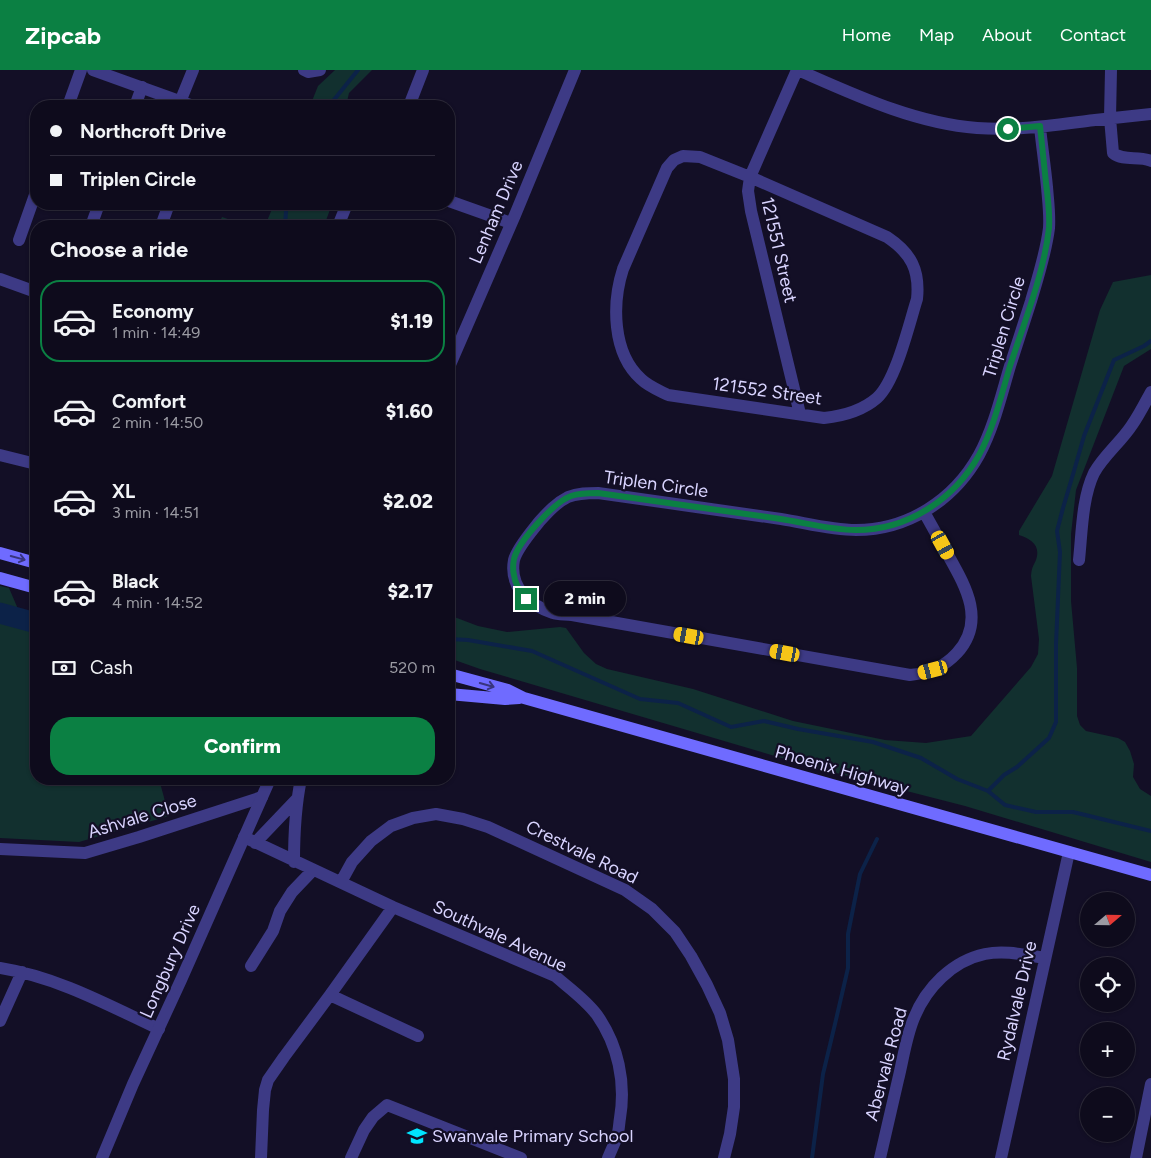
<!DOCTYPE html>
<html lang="en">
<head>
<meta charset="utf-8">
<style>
  :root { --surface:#0e0b1c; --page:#171425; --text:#f1f3f6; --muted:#9b9ba3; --line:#2e2b3b; --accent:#0b8043 }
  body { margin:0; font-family:Figtree,sans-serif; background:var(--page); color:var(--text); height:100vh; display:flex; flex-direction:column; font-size:19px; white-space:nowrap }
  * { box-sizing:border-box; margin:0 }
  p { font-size:16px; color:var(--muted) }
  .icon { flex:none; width:28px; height:28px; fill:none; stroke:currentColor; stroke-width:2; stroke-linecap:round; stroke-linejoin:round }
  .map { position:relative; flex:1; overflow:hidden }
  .panel { position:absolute; left:30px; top:150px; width:425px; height:565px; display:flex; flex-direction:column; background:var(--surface); border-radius:20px; box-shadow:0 1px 4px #0004,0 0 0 1px var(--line) }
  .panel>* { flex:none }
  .top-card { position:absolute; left:30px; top:30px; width:425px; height:110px; border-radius:20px; box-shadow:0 1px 4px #0004,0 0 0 1px var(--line); display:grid; align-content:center; height:110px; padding:0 20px; background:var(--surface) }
  .needle { width:32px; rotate:70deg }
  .tools { position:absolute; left:1080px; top:822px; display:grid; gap:10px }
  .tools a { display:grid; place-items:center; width:55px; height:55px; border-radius:50%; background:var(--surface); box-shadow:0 1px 4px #0004,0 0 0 1px var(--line); font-size:25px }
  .end { position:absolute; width:22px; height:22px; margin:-11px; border:6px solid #0b8043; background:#fff; box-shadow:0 0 0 2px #fff }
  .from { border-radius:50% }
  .bubble { position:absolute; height:35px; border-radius:18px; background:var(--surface); box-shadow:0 1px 4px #0004,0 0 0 1px var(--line); font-size:16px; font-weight:800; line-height:35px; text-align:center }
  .car { position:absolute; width:15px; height:30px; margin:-15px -8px; border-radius:6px; box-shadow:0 0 4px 1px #0007; background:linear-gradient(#f5c518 24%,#345 0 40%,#f5c518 0 76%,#345 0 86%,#f5c518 0) }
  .top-card b { display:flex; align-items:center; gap:18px; height:48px; font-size:19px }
  .top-card b+b { border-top:1px solid var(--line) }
  .top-card i { width:12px; height:12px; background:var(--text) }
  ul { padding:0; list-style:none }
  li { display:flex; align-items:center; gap:15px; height:82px; margin:0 10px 8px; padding:0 10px; border:2px solid transparent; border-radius:20px }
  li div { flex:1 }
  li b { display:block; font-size:19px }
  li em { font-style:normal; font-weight:800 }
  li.on { border-color:var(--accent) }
  li>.icon { width:45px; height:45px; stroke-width:1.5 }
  h2 { padding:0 20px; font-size:22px; line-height:60px }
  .pay { display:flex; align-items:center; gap:12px; height:55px; padding:0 20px; font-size:19px }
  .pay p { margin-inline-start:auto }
  .primary-button { display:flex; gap:10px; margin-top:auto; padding:10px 20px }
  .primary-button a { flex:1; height:58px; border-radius:20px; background:var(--accent); color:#fff; font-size:20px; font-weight:800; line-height:58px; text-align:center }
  header { display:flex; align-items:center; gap:30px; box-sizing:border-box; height:70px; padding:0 25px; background:var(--accent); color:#fff }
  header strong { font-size:24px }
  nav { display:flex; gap:28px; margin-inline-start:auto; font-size:18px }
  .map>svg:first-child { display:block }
  .green { fill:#12302f }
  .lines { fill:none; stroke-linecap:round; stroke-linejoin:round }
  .stream { stroke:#0c2248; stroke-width:4 }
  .river { stroke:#0c2248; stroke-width:21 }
  .minor { stroke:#3d3a85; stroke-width:12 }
  .tertiary { stroke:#3d3a85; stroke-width:12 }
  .secondary { stroke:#6f6bff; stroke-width:12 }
  .oneway { stroke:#38347d }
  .route { stroke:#0b8043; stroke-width:6 }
  .labels { text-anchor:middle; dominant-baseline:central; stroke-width:4.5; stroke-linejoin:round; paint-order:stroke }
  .street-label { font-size:18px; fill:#d9d4ff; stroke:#130f26 }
  .poi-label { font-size:18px; fill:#d9d4ff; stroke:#130f26; text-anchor:start }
</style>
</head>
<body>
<header>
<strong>Zipcab</strong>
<nav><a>Home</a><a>Map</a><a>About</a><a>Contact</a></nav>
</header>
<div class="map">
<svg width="1151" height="1088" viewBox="0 0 1151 1088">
  <rect width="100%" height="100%" fill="#130f26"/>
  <path class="green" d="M335 0H372L349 23 346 36H310L318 16Z
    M274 134H332L324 156H265Z
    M222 147 248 156H218Z
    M1151 205V279L1124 296 1076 420 1071 464V531L1077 598V646L1080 655 1086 661 1118 668 1125 672 1130 681 1134 694 1133 707 1140 719 1151 726V792L965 736 809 696 480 599 449 588V545L478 556 507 562 560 557 566 558 584 583 596 594 607 599 693 619 793 651 885 670 926 673 971 666 1031 597 1038 584 1039 569 1031 506C1032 496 1033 497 1036 490 1041 475 1031 469 1019 465V461L1052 406 1100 240 1113 212Z
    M0 516 9 518 18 539 36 543V709H159L169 746 79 772 0 768Z"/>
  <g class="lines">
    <path class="stream" d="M329 36 358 0
      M285 156 286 141 288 134
      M449 569 468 570 532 581 640 629 678 633 731 657 764 651 798 659 873 672 921 688 957 709 988 721 1005 735 1036 742H1073L1151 761
      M988 721 1004 705 1017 697 1049 668 1056 652V574L1060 482 1057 461 1063 438 1074 401 1084 366 1114 290 1144 276 1151 271
      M812 1088 823 1004 835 954 848 898V864L860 804 877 769"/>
    <path class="river" d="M0 543 36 553"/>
    <path class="minor" d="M304 0 308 2 320 0
      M797 0 750 107 748 121 751 141 800 344
      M798 0C855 25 914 53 977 58 1017 61 1056 55 1095 50 1113 48 1132 46 1151 44
      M1111 0 1110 48 1113 83C1124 92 1139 85 1151 91
      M180 32 193 0
      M68 36 81 0
      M135 36 142 17
      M409 36 423 0
      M683 86 700 87 750 107 887 167C911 183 920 200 917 229 909 254 896 311 877 328 862 341 843 346 824 348L668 325C658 320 648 316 641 309 612 283 612 233 623 199L667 98 674 90Z
      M91 156 99 134
      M161 156 169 134
      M338 156 347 134
      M19 170 36 122
      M0 209 36 222
      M0 385 36 394
      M924 442C932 456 940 471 948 485 966 517 986 551 957 583 943 598 929 603 910 605L572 545C566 544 558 545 553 543 529 535 509 517 514 490 517 478 532 461 539 452 548 442 556 433 568 427 578 423 588 423 598 423 659 432 720 440 781 449 806 453 831 460 856 460 908 460 954 430 979 385 994 357 1001 326 1010 296 1017 274 1024 253 1031 231 1038 207 1046 183 1049 158 1050 144 1048 130 1047 117 1045 96 1042 77 1040 57
      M1079 490C1082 462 1082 428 1094 403 1104 385 1121 372 1132 355 1139 345 1145 333 1151 322
      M244 767 393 837 555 906C569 918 586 930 597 945 618 975 626 1012 620 1048 619 1054 619 1061 617 1067 614 1074 611 1081 608 1088
      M255 773 297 729
      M0 779 85 783 139 767 262 727
      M294 792C294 762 295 738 301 709
      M341 812 352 792 371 771 391 756 413 748 436 744 463 749 488 757 625 820 652 839 675 862 691 886 707 915 720 943 728 970 734 1009V1037L730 1064 724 1088
      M251 896 273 861 280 841 292 822 313 800
      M0 898C57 907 108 935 159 959
      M330 925 418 966
      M0 951 22 902
      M261 1088 263 1040 265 1020 268 1010 284 987 330 925 393 837
      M351 1088 364 1060 373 1047 387 1035 521 1088
      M880 1088C886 1062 892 1036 898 1010 903 990 906 967 914 948 926 918 952 891 985 884 1005 880 1025 885 1045 888
      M1001 1088 1069 782
      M1136 1088 1151 1014"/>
    <path class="tertiary" d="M93 0 193 36
      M449 131 511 153
      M449 297 515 145 575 0
      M102 1088 133 1014 181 910 270 709"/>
    <path class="secondary" d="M0 483 36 493
      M0 508 36 518
      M449 604 508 620 524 628 1151 805
      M449 624 505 629 519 628"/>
  </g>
  <defs><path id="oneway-shaft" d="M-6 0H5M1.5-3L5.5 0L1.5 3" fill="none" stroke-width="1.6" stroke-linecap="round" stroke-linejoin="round" transform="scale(1.25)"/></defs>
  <g class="oneway">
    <use href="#oneway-shaft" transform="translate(18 488) rotate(15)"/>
    <use href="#oneway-shaft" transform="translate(487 615) rotate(16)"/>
  </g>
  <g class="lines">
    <path class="route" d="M526 529C521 522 515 515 514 505 513 501 513 494 514 489 518 472 554 432 571 426 580 423 589 423 598 423 659 432 720 440 781 449 806 453 831 460 856 460 907 460 954 430 979 385 994 357 1001 326 1010 296 1024 253 1044 203 1049 158 1050 143 1048 128 1046 113 1044 94 1042 75 1040 56L1008 59"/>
  </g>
  <defs>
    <symbol id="school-bare" viewBox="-9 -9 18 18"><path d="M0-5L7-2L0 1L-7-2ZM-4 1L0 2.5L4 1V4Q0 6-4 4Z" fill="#00e5ff" stroke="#130f26" stroke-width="2.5" paint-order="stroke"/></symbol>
  </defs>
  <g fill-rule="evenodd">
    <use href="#school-bare" x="403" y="1052" width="28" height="28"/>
  </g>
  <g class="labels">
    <g class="street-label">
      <text transform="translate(496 142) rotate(-67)">Lenham Drive</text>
      <text transform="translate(779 180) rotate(77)">121551 Street</text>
      <text transform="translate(1004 257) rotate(-73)">Triplen Circle</text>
      <text transform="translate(767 321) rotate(8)">121552 Street</text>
      <text transform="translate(656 414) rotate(8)">Triplen Circle</text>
      <text transform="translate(842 700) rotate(16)">Phoenix Highway</text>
      <text transform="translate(142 746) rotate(-17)">Ashvale Close</text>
      <text transform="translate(582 782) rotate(26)">Crestvale Road</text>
      <text transform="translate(500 866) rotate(25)">Southvale Avenue</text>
      <text transform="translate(170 891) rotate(-66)">Longbury Drive</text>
      <text transform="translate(1017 931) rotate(-77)">Rydalvale Drive</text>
      <text transform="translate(886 994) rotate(-75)">Abervale Road</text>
    </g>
    <g class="poi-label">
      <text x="432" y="1066">Swanvale Primary School</text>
    </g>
  </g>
</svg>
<div class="tools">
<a><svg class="needle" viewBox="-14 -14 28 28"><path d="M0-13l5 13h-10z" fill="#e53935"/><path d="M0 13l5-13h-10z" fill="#9b9ba3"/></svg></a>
<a><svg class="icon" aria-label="locate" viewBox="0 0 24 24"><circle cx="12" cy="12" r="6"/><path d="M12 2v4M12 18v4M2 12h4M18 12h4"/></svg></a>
<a>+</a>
<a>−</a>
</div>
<i class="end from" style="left:1008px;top:59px"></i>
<i class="end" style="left:526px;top:529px"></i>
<div class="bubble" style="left:544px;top:511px;width:82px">2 min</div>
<i class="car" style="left:943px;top:475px;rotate:151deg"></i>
<i class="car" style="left:689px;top:566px;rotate:280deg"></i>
<i class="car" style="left:785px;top:583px;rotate:280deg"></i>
<i class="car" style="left:933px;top:600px;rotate:255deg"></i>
<div class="top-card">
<b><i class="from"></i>Northcroft Drive</b>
<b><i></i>Triplen Circle</b>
</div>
<section class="panel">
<h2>Choose a ride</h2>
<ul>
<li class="on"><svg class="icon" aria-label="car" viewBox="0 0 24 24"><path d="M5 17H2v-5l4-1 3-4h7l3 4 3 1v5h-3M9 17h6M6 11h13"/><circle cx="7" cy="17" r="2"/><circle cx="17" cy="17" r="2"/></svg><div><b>Economy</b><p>1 min · 14:49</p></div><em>$1.19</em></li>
<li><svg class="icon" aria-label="car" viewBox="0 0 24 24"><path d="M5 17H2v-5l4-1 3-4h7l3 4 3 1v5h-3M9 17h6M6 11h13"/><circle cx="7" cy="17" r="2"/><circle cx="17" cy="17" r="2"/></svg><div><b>Comfort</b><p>2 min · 14:50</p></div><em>$1.60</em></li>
<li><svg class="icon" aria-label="car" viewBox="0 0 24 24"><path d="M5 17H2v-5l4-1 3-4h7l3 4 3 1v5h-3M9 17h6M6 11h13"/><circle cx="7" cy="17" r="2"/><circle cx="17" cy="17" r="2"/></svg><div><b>XL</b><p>3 min · 14:51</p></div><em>$2.02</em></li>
<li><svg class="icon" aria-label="car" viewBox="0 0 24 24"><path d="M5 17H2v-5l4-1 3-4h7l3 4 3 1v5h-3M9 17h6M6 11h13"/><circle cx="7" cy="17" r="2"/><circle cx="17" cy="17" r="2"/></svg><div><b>Black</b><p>4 min · 14:52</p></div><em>$2.17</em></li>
</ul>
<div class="pay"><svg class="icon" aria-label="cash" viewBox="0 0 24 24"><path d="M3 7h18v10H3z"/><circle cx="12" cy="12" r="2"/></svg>Cash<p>520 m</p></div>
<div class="primary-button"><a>Confirm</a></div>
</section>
</div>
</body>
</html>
